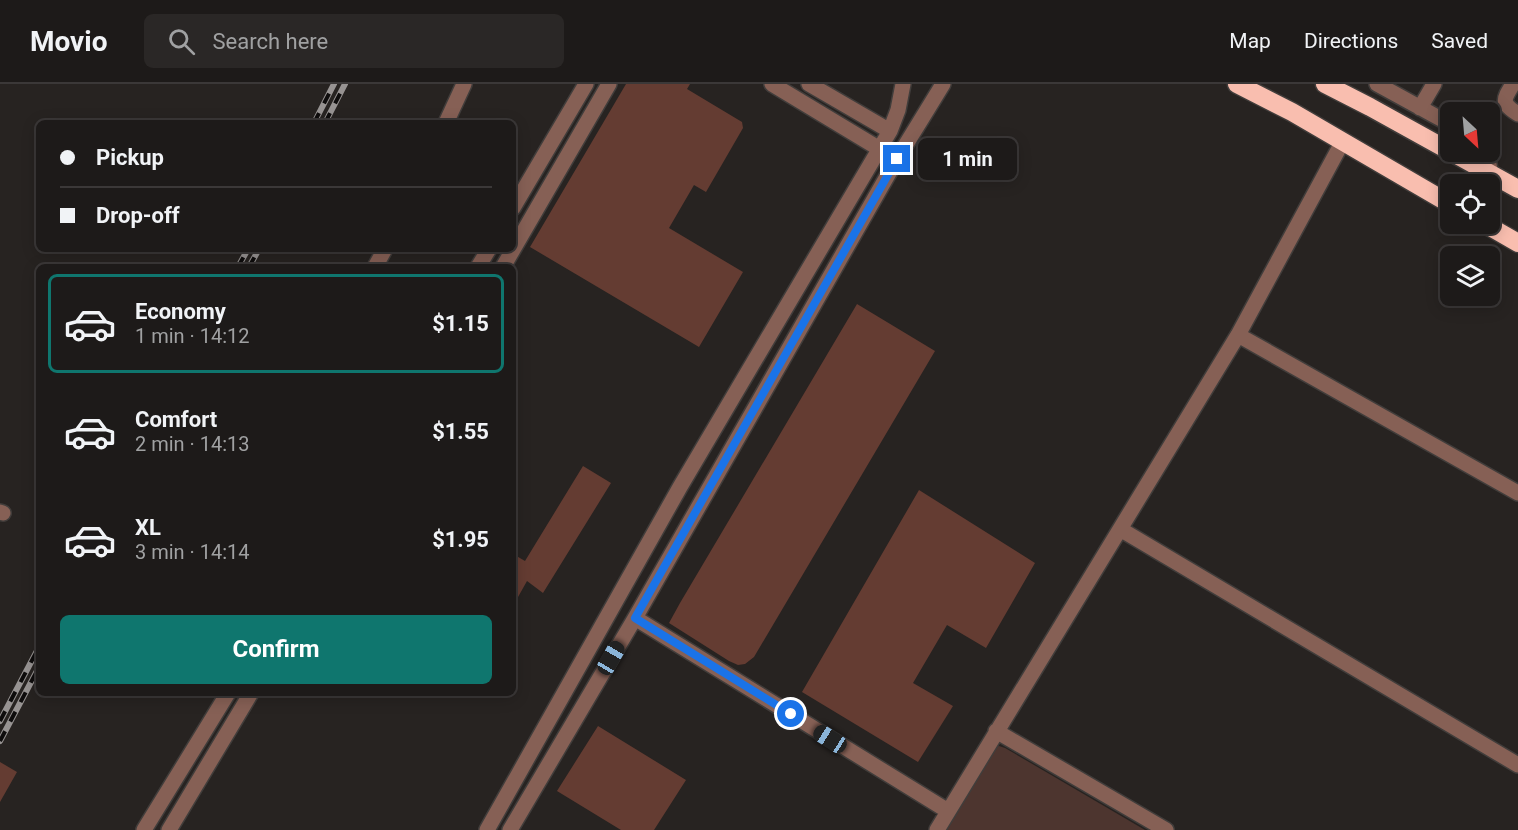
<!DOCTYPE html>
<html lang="en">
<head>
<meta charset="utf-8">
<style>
  :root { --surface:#1d1a19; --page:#2a2726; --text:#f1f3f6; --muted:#a0a1a2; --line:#3b3838; --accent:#0f766e }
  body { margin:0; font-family:Roboto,sans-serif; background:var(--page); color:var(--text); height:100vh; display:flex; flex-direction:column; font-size:22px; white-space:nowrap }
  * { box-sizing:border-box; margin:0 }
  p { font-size:20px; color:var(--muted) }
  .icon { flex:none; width:33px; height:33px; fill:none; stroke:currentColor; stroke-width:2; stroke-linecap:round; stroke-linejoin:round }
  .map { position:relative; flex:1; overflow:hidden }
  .sheet { position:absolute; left:36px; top:180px; width:480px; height:432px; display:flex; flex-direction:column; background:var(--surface); border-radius:9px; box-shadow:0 3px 15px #0003,0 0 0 2px var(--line) }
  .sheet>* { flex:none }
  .top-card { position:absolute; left:36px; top:36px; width:480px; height:132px; border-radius:9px; box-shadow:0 3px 15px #0003,0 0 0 2px var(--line); display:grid; align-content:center; height:132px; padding:0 24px; background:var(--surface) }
  .needle { width:39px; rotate:154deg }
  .buttons { position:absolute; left:1440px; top:18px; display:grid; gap:12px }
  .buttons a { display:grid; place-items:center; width:60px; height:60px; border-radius:9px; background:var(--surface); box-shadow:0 3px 15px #0003,0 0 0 2px var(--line); font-size:30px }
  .end { position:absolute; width:27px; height:27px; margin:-14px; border:8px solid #1a73e8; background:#fff; box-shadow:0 0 0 3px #fff }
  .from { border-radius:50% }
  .bubble { position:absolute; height:42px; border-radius:9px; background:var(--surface); box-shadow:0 3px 15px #0003,0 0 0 2px var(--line); font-size:20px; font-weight:700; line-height:42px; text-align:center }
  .car { position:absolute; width:18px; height:36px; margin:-18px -9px; border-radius:8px; box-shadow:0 0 4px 2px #0007; background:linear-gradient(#222 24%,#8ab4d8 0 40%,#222 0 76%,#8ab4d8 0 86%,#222 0) }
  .top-card b { display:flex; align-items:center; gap:21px; height:57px; font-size:22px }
  .top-card b+b { border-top:2px solid var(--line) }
  .top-card i { width:15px; height:15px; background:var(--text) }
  ul { padding:10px 0 0; list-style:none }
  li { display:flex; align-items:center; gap:18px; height:99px; margin:0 12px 9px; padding:0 12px; border:3px solid transparent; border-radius:9px }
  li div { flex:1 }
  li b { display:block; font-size:22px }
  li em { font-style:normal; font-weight:700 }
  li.selected { border-color:var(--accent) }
  li>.icon { width:54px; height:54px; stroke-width:1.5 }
  .action { display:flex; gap:12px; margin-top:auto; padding:12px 24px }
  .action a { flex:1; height:69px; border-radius:9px; background:var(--accent); color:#fff; font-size:24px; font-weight:700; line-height:69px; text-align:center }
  header { display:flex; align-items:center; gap:36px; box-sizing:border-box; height:84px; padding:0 30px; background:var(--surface); border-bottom:2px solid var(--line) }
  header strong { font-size:28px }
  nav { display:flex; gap:33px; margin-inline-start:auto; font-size:21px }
  .search { width:420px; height:54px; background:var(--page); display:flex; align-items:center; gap:15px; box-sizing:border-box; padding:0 21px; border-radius:9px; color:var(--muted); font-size:22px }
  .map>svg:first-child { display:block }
  .grass { fill:#4d352f }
  .building { fill:#643c32 }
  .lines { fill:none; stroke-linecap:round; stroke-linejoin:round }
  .minor-casing { stroke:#413d3b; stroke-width:18 }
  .highway-casing { stroke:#413d3b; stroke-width:21 }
  .minor { stroke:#866055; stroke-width:15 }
  .highway { stroke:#f9beaf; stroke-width:18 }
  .rail-casing { stroke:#979392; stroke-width:6 }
  .rail { stroke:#0e0c0c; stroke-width:4; stroke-dasharray:11; stroke-linecap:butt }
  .route { stroke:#1a73e8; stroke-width:8 }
</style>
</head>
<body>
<header>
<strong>Movio</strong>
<div class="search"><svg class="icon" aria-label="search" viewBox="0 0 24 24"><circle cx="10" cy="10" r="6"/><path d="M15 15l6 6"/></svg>Search here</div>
<nav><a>Map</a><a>Directions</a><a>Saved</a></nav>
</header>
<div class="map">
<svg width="1518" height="746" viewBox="0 0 1518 746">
  <rect width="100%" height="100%" fill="#272321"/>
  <path class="grass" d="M999 662 1005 664 1145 746H943L995 663Z"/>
  <path class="building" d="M626 0H690L687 5 742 38 743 44 706 108 694 101 669 144 743 188 699 263 530 163Z
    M857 220 935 267 754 573 745 580 738 581 729 577 669 539 680 519Z
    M583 382 611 399 543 509 527 497 513 522V470L525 477Z
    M919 406 1035 479 986 564 947 541 913 599 953 622 918 678 802 608Z
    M598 642 686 696 654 746H621L557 707Z
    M0 678 17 688 0 718Z"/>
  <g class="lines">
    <defs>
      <path id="minor" d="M772 0 888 70
        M809 0 890 47
        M1377 0 1450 40
        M1513 0C1503 16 1501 19 1518 30
        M1420 24 1434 0
        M446 39 464 0
        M1484 68 1488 76 1491 90
        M513 124 586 0
        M375 183 385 165
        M478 183 489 165
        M503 183 609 0
        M1238 251 1518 409
        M0 428 3 429
        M1120 445 1518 681
        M635 534 948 727
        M996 647 1166 746
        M144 746 228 609
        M169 746 251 609
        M487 746 680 403 890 47 898 26 903 0
        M510 746 635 534 897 75 943 0
        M937 746 1238 251 1343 57"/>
      <path id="highway" d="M1237 0 1292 28 1450 120
        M1325 0 1370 23 1518 105
        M1485 140 1518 159"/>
    </defs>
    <use href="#minor" class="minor-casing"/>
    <use href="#highway" class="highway-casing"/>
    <use href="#minor" class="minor"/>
    <use href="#highway" class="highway"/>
    <defs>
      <path id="rail" d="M314 39 334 0
        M325 39 345 0
        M238 183 248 165
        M249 183 259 165
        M0 637 39 563
        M0 657 39 583"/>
    </defs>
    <use href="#rail" class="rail-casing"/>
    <use href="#rail" class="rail"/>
  </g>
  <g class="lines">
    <path class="route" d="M791 630 635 534 897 75"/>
  </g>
</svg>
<div class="buttons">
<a><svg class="needle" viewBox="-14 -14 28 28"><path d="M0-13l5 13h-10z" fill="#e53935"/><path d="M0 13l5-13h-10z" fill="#a0a1a2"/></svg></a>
<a><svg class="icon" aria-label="locate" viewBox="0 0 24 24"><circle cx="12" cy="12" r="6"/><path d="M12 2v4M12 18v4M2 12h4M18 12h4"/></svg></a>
<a><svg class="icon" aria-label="layers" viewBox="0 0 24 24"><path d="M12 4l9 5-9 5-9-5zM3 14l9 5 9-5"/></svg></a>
</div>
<i class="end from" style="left:791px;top:630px"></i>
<i class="end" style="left:897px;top:75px"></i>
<div class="bubble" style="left:918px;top:54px;width:99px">1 min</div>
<i class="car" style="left:611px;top:574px;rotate:30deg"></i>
<i class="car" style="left:830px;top:655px;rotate:302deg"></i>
<div class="top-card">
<b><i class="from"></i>Pickup</b>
<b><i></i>Drop-off</b>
</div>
<section class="sheet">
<ul>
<li class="selected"><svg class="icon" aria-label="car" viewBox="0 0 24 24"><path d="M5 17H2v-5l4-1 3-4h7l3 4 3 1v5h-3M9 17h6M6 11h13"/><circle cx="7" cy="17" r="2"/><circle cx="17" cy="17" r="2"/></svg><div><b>Economy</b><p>1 min · 14:12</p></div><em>$1.15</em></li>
<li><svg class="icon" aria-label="car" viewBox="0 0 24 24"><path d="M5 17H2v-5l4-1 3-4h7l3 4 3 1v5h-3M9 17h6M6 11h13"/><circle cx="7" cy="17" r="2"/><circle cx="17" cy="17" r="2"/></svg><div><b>Comfort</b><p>2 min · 14:13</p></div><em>$1.55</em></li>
<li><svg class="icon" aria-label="car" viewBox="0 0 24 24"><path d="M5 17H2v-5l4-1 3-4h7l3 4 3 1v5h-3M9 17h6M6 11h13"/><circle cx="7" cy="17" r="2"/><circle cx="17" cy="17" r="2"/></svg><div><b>XL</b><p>3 min · 14:14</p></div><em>$1.95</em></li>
</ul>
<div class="action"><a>Confirm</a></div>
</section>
</div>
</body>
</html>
